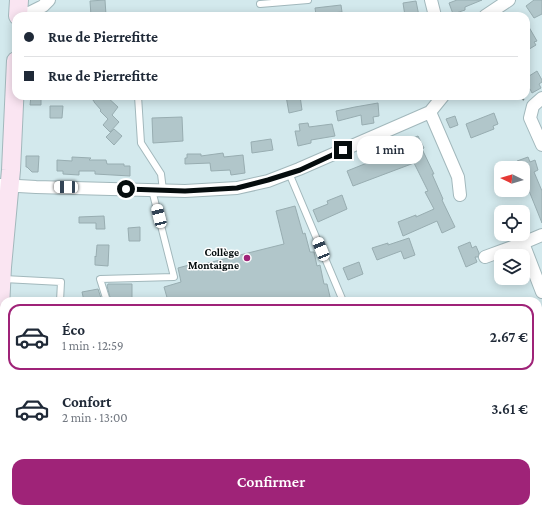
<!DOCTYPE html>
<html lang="fr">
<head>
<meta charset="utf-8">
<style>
  :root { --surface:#fff; --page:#f2f2f3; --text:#1f2937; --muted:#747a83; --line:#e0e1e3; --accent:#9f2378 }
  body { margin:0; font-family:"Crimson Pro",serif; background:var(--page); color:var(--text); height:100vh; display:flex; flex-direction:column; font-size:15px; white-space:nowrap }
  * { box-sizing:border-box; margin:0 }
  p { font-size:13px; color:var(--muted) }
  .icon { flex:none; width:22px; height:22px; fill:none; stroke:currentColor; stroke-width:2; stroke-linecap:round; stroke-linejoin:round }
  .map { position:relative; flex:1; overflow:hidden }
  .sheet { position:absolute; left:0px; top:297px; width:542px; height:216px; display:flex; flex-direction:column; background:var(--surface); border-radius:12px 12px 0 0; box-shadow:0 2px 10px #0003 }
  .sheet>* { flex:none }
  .hud { position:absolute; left:12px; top:12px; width:518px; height:88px; border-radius:12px; box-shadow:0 2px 10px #0003; display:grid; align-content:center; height:88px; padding:0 12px; background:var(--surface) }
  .needle { width:26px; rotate:275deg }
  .fabs { position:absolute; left:494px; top:161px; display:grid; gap:8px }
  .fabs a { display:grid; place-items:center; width:36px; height:36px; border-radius:8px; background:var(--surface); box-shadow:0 2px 10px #0003; font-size:20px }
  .end { position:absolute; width:18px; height:18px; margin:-9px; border:5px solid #060d0e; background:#fff; box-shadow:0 0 0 2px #fff }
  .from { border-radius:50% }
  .bubble { position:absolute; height:28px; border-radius:12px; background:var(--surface); box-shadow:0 2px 10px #0003; font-size:13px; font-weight:600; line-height:28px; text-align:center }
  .car { position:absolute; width:12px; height:24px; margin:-12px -6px; border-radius:5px; box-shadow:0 0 3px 1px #0007; background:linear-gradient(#fff 24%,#345 0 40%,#fff 0 76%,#345 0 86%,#fff 0) }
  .hud b { display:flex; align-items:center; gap:14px; height:38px; font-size:15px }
  .hud b+b { border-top:1px solid var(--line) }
  .hud i { width:10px; height:10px; background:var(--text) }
  ul { padding:7px 0 0; list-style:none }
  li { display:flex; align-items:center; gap:12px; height:66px; margin:0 8px 6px; padding:0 4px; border:2px solid transparent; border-radius:12px }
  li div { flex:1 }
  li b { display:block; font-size:15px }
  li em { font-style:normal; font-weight:600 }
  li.selected { border-color:var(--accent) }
  li>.icon { width:36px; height:36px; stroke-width:1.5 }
  .action { display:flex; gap:8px; margin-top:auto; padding:8px 12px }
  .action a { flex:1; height:46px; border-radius:12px; background:var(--accent); color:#fff; font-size:16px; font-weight:600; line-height:46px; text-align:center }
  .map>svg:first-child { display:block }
  .green { fill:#deaac8 }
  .building { fill:#b1c6ca; stroke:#98adb1 }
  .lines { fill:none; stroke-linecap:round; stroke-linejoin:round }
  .lane-casing { stroke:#a2b8bc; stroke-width:8 }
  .street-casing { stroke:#a2b8bc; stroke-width:14 }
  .secondary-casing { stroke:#a2b8bc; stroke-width:20 }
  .path { stroke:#768688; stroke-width:2; stroke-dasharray:3 2; stroke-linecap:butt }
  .lane { stroke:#fff; stroke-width:6 }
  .street { stroke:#fff; stroke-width:12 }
  .secondary { stroke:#fae5f2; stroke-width:18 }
  .route { stroke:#060d0e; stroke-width:5 }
  .poi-dot { fill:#9f2378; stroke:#fff; stroke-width:1.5 }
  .labels { text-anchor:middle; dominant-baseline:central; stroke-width:3; stroke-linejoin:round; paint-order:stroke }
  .poi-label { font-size:11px; font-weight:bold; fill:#060d0e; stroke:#fff; text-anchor:end }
</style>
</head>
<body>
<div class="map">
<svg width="542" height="513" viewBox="0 0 542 513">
  <rect width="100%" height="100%" fill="#d3e9ed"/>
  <path class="green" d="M192 509H396L392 513H193Z"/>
  <path class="building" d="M105 0 106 15 91 16 90 1Z
    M457 0H482L465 7V10L453 14 449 3Z
    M534 0H542V14L534 18 526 6Z
    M416 1 419 16H405L403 3Z
    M341 5 342 12 332 13V16H320V15H316L315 8Z
    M526 22 537 41 534 42 536 45 526 51Z
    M537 71 542 80V82L539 84 541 88 532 93 530 89 526 91V78Z
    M31 96H41V105H30Z
    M88 96H106L118 107 112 115 119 122 110 132 103 125 108 119 100 111 101 110 94 102V101Z
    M286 96H300L302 110 289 113Z
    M378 103 379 116 373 117 374 123 362 125 361 115 338 121 336 111 355 107Z
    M50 106H63L62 118H50Z
    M494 113 498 124 493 126 494 129 471 138 466 124Z
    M455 116 458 125 450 128 446 119Z
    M182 117 183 141 153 143 152 118Z
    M308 123 309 127 332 124 335 136 311 140V143L298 146 295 131H300L299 124Z
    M114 129 122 136 114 145 106 137Z
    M418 136 424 148 422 149 434 174H432L443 199 442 200 455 227 442 233 437 221 403 236 398 222 416 215V217L434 209 425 192 428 191 414 163 353 186 347 171 377 159 378 162 410 149 406 141Z
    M271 139 273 150 252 153 251 142Z
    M223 153 224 157 243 155 245 173 231 175 230 170 211 171 210 163 185 164V158H187V154H201V156Z
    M26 156H39L38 172H32L27 167H26Z
    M72 157 91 158 89 160H106L107 164H124V166H130V176L95 174V171H79V175L63 174V171H57V160L72 161Z
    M528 157 530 162 535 160 538 170 534 172 542 191V223L523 176V168H520L517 161Z
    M342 195 347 209 318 222 313 210 328 204 327 201Z
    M295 206 303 234 305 233 310 252H314L317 266 320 265 324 284H327L331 301H168L164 287 181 282 178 268 189 265 190 268 200 265 284 244 276 211Z
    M104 216 105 229H96V223H79V217Z
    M140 227V241H129L128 228Z
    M409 238 415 255 404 259 401 251 377 260 372 248 388 243V245Z
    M470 242 472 248 476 246 479 253 478 257H475L477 262 466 267 458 247Z
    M97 245H109L108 266 95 265V256L96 257Z
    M359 262 363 274 348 280 343 268Z
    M108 284H132V301H111L107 286Z
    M98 289 102 301H84L82 292Z"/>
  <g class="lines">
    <defs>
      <path id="lane" d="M260 4 308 0
        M138 96 141 143 161 174 163 190
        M289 173 343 301
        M4 279 61 282 60 301
        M107 301 100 279 174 277 152 190"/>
      <path id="street" d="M431 0 435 16
        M18 13H29L43 6 49 0
        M485 16 509 0
        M542 98 533 106 530 118 542 145
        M430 112 458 177 460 195
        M0 185 36 187 185 191 237 188 268 181 299 169 430 112 443 96
        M542 235 523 243 542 292
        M485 257 523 243"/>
      <path id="secondary" d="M18 16 19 0
        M0 308 2 267 11 170 16 61
        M0 395 4 420
        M538 409 542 405
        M0 491 4 488
        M8 509 12 513
        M34 509 35 513
        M424 513 429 509"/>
    </defs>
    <use href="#lane" class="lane-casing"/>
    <use href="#street" class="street-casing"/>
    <use href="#secondary" class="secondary-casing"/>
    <path class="path" d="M518 96 524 100"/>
    <use href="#lane" class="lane"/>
    <use href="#street" class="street"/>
    <use href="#secondary" class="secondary"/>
  </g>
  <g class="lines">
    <path class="route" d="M126 189 185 191 237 188 268 180 300 170 343 150"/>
  </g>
  <circle class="poi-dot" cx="247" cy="258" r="4"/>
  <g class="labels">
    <g class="poi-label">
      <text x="239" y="252">Collège<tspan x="239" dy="13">Montaigne</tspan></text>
    </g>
  </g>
</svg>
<div class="fabs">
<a><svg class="needle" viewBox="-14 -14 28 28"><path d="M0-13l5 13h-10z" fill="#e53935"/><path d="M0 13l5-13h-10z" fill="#747a83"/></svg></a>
<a><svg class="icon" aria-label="locate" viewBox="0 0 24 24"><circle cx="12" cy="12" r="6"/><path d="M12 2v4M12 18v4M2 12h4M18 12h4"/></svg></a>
<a><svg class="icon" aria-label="layers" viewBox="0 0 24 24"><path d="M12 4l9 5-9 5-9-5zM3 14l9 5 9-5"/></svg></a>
</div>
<i class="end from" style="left:126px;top:189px"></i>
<i class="end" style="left:343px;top:150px"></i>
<div class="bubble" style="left:357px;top:136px;width:66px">1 min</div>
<i class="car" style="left:66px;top:187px;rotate:271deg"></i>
<i class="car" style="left:159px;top:216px;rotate:346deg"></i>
<i class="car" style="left:321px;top:249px;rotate:338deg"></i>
<div class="hud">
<b><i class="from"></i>Rue de Pierrefitte</b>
<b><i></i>Rue de Pierrefitte</b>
</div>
<section class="sheet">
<ul>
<li class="selected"><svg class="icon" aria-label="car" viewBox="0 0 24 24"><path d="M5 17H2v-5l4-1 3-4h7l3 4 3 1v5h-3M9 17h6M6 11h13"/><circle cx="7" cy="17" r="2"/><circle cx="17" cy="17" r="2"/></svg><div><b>Éco</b><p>1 min · 12:59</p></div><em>2.67 €</em></li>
<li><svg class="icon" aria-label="car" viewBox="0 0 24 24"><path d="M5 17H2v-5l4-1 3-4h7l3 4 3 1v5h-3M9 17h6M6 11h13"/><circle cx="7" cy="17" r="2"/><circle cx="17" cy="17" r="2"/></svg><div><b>Confort</b><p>2 min · 13:00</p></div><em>3.61 €</em></li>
</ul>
<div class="action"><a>Confirmer</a></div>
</section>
</div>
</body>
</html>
